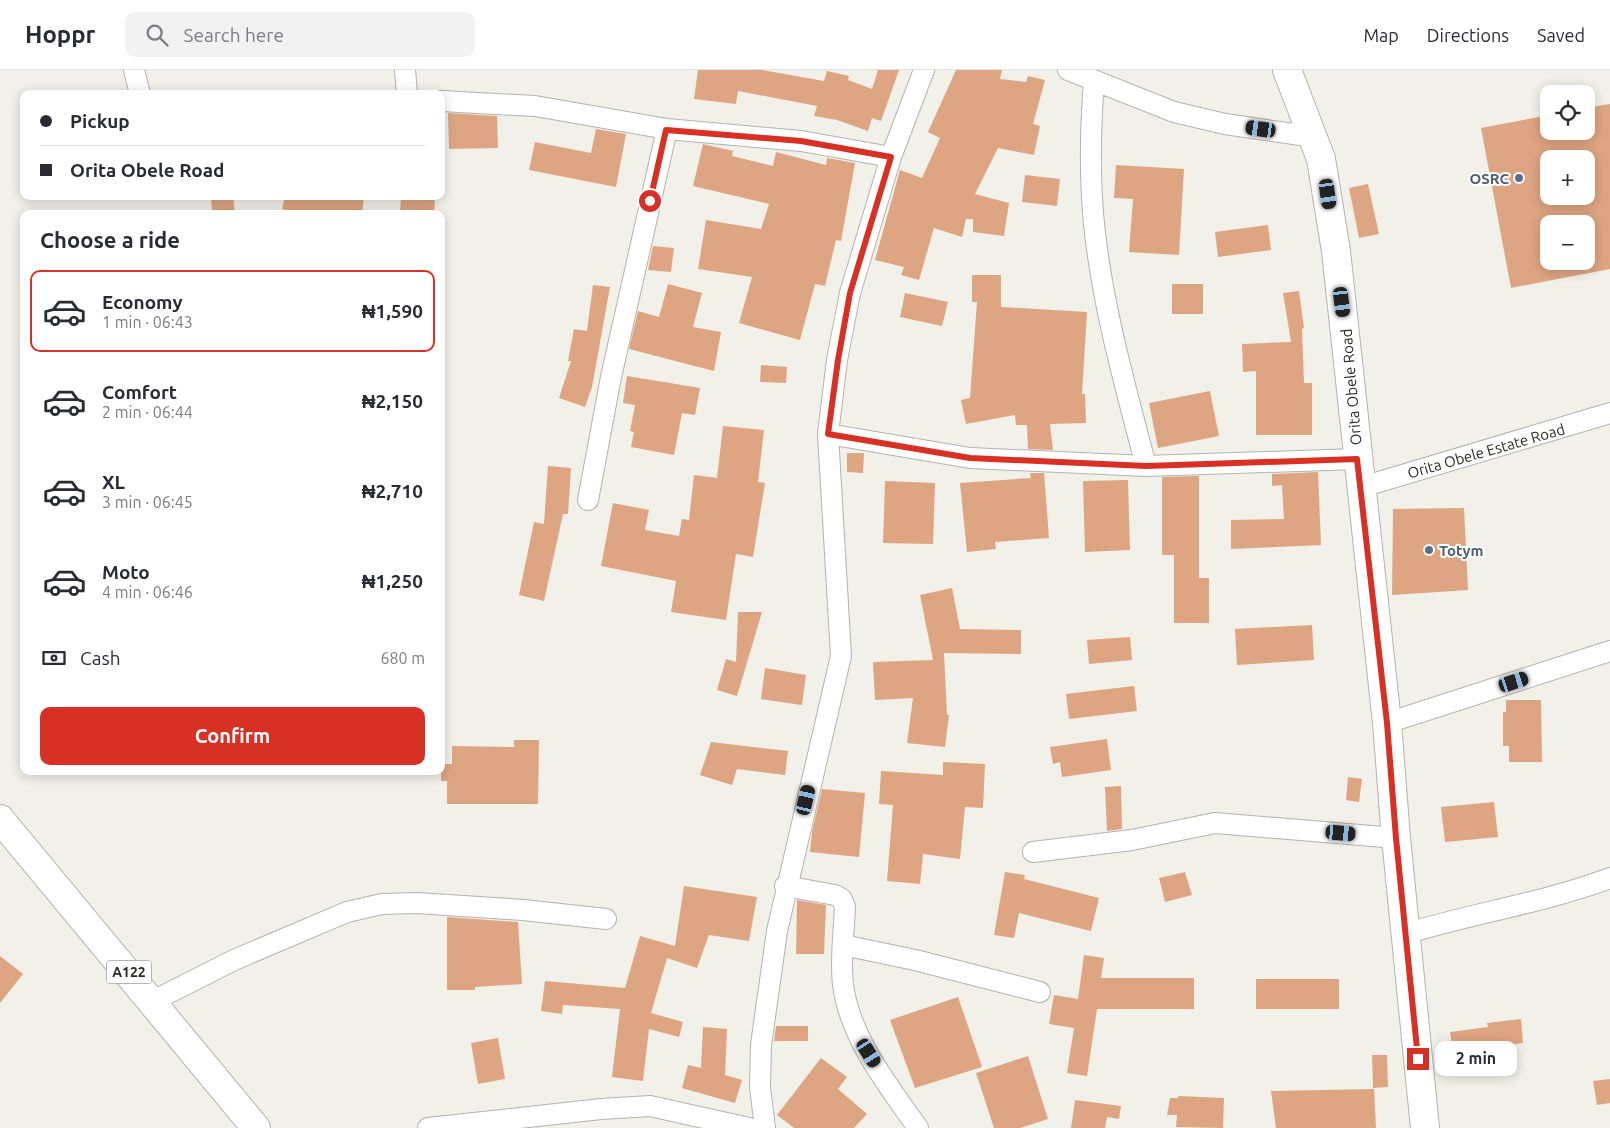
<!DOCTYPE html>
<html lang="en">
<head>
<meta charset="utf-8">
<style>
  :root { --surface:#fff; --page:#f2f2f3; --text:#2b2b33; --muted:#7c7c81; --line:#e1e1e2; --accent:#d93025 }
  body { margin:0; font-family:Ubuntu,sans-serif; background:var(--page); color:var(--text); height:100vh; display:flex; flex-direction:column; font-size:19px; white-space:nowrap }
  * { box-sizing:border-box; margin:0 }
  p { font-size:16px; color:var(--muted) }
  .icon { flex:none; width:28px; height:28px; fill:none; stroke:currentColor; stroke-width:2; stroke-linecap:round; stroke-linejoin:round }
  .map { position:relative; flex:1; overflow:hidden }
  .drawer { position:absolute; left:20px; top:140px; width:425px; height:565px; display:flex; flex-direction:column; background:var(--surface); border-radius:10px; box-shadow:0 2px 12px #0003 }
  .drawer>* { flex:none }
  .banner { position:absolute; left:20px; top:20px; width:425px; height:110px; border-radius:10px; box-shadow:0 2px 12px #0003; display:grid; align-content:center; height:110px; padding:0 20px; background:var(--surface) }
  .buttons { position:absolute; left:1540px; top:15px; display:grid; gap:10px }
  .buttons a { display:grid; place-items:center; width:55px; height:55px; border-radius:10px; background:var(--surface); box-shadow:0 2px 12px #0003; font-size:25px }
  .end { position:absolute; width:22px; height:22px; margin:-11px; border:6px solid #d93025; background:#fff; box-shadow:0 0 0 2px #fff }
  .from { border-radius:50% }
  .bubble { position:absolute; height:35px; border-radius:10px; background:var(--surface); box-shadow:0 2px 12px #0003; font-size:16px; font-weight:700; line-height:35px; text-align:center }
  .car { position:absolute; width:15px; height:30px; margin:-15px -8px; border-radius:6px; box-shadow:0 0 4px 1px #0007; background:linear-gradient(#222 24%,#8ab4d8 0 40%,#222 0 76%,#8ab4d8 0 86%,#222 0) }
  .banner b { display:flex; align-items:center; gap:18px; height:48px; font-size:19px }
  .banner b+b { border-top:1px solid var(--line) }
  .banner i { width:12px; height:12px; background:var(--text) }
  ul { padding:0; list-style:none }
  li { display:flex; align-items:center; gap:15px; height:82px; margin:0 10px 8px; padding:0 10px; border:2px solid transparent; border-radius:10px }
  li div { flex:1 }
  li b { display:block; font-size:19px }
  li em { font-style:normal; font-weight:700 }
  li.selected { border-color:var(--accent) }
  li>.icon { width:45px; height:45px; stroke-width:1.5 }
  h2 { padding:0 20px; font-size:22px; line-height:60px }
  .pay { display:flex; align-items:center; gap:12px; height:55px; padding:0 20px; font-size:19px }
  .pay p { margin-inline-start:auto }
  .primary-button { display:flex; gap:10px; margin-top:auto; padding:10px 20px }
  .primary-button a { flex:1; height:58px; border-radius:10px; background:var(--accent); color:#fff; font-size:20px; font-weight:700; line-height:58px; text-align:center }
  header { display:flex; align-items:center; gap:30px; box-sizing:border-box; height:70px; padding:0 25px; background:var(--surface); border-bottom:1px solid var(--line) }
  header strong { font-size:24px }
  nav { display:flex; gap:28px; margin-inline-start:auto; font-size:18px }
  .search { width:350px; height:45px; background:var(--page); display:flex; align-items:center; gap:12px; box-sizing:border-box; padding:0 18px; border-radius:10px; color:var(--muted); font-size:19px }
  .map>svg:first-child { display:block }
  .building { fill:#dea582; fill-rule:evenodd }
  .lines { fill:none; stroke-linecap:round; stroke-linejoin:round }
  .minor-casing { stroke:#b3b2ac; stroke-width:22 }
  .secondary-casing { stroke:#b3b2ac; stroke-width:30 }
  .trunk-casing { stroke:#b3b2ac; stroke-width:30 }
  .minor { stroke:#fff; stroke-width:20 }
  .secondary { stroke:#fff; stroke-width:28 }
  .trunk { stroke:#fff; stroke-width:28 }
  .route { stroke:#d93025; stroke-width:6 }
  .service-dot { fill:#5c6f8a; stroke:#fff; stroke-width:2 }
  .labels { text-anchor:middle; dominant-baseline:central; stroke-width:4; stroke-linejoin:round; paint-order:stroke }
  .shield { fill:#fff; stroke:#696867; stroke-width:1 }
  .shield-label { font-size:14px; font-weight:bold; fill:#292826 }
  .service-label { font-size:15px; font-weight:bold; fill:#4e5e75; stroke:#fff; text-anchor:end }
  .street-label { font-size:15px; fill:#292826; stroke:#fff }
</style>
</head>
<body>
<header>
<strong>Hoppr</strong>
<div class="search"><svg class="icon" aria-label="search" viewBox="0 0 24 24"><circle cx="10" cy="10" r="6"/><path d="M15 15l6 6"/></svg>Search here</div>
<nav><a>Map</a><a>Directions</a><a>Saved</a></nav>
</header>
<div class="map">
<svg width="1610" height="1058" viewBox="0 0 1610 1058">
  <rect width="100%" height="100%" fill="#f1f0e9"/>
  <path class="building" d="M698 0H762L824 11 827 1 849 6 848 10 872 19 878 0H899L881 51 872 48 868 61 837 50 814 46 817 36 738 21 736 34 694 29Z
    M956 0H1002L1000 9 1026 12 1028 6 1045 10 1033 54 1040 56 1034 85 998 78 975 124 1009 133 1004 166 973 162V149H966L962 167 934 158 919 210 901 205 904 197 875 190 900 100 922 108 940 68 928 62Z
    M1610 34V199L1511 218 1481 58 1549 45V61H1586V38ZM1549 89H1586V126H1549ZM1549 154H1586V191H1549Z
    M448 43 497 46 498 78 449 79Z
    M596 59 626 64 616 117 529 100 535 72 591 83Z
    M703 74 733 81 732 86 773 96 776 82 826 95 827 88 855 93 841 171 836 170 825 216 815 214 800 270 739 253 752 207 698 199 706 150 761 159 769 134 693 116Z
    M1116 95 1184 99 1179 185 1129 182 1133 129 1114 128Z
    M1025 105 1060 109 1057 136 1022 132Z
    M1368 114 1379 164 1359 168 1349 118Z
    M211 126H233L235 144H212Z
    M285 126H364L362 144H302L282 139Z
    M401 126H435L434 144H400Z
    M1268 155 1271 180 1218 187 1215 162Z
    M653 176 674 178 671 202 648 200Z
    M972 205H1001V237L1087 242 1082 324H1085L1086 353 1050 354 1053 380 1028 379 1027 355H1016L1015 345 966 354 961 330 970 328 977 232H972Z
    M668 214 702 223 693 257 721 262 714 301 629 279 638 241 659 247Z
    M1172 214H1203V244H1172Z
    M593 215 610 217 592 317 585 337 559 328 571 291H568L574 259 587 261Z
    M1299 221 1304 258 1302 259 1304 313H1312V365H1256V301L1243 302 1242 274 1291 272 1283 223Z
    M905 223 948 232 942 256 900 247Z
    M761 295 787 297 786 313 760 312Z
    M627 306 700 318 695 345 682 343 674 385 631 377 634 362 630 361 635 335 623 333Z
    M1210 321 1219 366 1158 378 1149 333Z
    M723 356 764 360 758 412 765 413 753 487 736 484 726 550 671 542 676 511 601 496 613 433 649 440 645 460 679 466 682 449 689 450 694 405 717 408Z
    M847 383H864L863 403 847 402Z
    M548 396 571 398 568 444H563L544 531 519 525 534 452 544 454Z
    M1318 402 1321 475 1231 479V450L1284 449 1282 415 1272 416V404Z
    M1030 403H1044L1049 468 995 472 996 479 967 482 960 413 1031 408Z
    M1199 406V508H1209V553H1174V485H1162V407Z
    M1128 410 1130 480 1085 482 1083 411Z
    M885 411 935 413 933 474 883 473Z
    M1464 438 1468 520 1392 525 1393 439Z
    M952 518 960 559 1021 560V584L944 583 947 645H949L945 677 907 673 913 628 875 630 873 592 933 590 920 525Z
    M738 542H762L737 626 717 620 726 589 736 592Z
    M1312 555 1314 590 1237 595 1235 559Z
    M1130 567 1132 590 1089 594 1087 570Z
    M765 598 806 605 802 635 761 629Z
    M1134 616 1137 641 1069 649 1066 624Z
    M1506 630H1541L1542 692H1509V676H1503V642H1506Z
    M1107 669 1111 700 1062 707 1060 692 1053 694 1050 677Z
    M514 670H539L538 734H447V711H441V694H452V676L514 677Z
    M711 672 788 681 785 705 737 699 732 715 700 705Z
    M943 692 985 694 983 738 965 737 960 789 923 784 920 814 887 811 893 735 879 734 881 701 943 705Z
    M1348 707 1362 709 1359 732 1346 730Z
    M1121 716 1122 759 1107 761 1105 717Z
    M822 719 865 723 859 787 810 782 812 762Z
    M1494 732 1498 767 1445 772 1441 737Z
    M1005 802 1025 805 1024 809 1099 828 1091 861 1019 843 1014 868 994 865Z
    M1185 802 1192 825 1165 832 1159 808Z
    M684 816 757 827 749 871 709 865 697 898 667 888 651 943 683 952 679 967 649 959 643 1011 612 1007 620 939 563 935 562 944 541 941 545 911 625 918 640 866 675 876Z
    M797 830 826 835 824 884H796Z
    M447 847 518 852 522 914 475 917V920H447Z
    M1084 885 1104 888 1101 908H1194V939H1097L1087 1006 1067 1003 1074 958 1049 954 1054 925 1078 929Z
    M0 886 23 904 0 933Z
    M1256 909H1339V939H1256Z
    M958 927 982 997 915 1018 890 950Z
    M1521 949 1523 973 1453 983 1450 962 1488 957 1487 953Z
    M776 956H808V971H774Z
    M703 957 727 959 725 1005 742 1010 735 1033 682 1018 688 995 701 998Z
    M498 968 505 1009 478 1014 471 973Z
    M1372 985H1387L1388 1017 1373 1018Z
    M1028 986 1048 1049 1020 1058H994L976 1003Z
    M821 988 847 1007 838 1019 867 1044 854 1058H794L777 1045Z
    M1610 1009V1033L1597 1035 1593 1011Z
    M1374 1019 1376 1058H1276L1271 1021Z
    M1178 1026 1224 1028 1223 1058 1176 1057 1177 1045H1167L1170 1028H1178Z
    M1075 1030 1121 1036 1119 1049 1107 1047 1105 1058H1071Z"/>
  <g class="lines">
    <defs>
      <path id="minor" d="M134 0 140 24
        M405 0 407 24
        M1068 0 1174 42 1225 54 1314 67
        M1094 11C1090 62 1089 112 1095 163 1104 242 1126 319 1146 396
        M441 31 535 36 667 59 801 71 891 87
        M828 364 970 388 1146 396 1357 389
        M1362 417 1610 343
        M588 430 611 307 667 59
        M1387 653 1610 581
        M1033 782 1132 770 1215 753 1396 768
        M785 816 835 825 842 829 845 837C844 862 840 889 843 914 849 967 888 1015 918 1058
        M1405 864C1473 843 1543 833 1610 808
        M843 875 915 890 1040 922
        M153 931 234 890 347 842 382 834 417 833 523 840 606 849
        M428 1058 601 1039 650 1036 749 1058
        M765 1058 760 1017 761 975 777 861 841 586 828 364 837 290 850 223 891 87 924 0"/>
      <path id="secondary" d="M1287 0 1321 89 1336 181 1387 653 1396 768 1425 1058"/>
      <path id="trunk" d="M0 749 256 1058"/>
    </defs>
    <use href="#minor" class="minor-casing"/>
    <use href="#secondary" class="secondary-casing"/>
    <use href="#trunk" class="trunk-casing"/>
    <use href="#minor" class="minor"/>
    <use href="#secondary" class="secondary"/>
    <use href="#trunk" class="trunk"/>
  </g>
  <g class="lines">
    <path class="route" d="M650 131 666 60 801 71 891 87 850 223 838 290 828 364 970 388 1146 396 1357 389 1387 653 1396 768 1418 989"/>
  </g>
  <g class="service-dot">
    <circle cx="1519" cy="108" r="5"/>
    <circle cx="1429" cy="480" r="5"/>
  </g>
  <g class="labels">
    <rect class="shield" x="106.5" y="890.5" width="45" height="23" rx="4"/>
    <g class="shield-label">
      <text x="129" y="902">A122</text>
    </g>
    <g class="service-label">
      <text x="1509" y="108">OSRC</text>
      <text x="1439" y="480" text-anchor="start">Totym</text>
    </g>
    <g class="street-label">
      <text transform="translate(1351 317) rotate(-95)">Orita Obele Road</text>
      <text transform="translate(1486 381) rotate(-16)">Orita Obele Estate Road</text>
    </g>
  </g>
</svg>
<div class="buttons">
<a><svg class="icon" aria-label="locate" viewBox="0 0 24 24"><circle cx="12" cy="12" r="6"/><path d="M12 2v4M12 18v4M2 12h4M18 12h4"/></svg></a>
<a>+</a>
<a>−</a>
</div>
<i class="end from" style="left:650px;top:131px"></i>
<i class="end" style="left:1418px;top:989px"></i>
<div class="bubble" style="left:1435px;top:971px;width:82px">2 min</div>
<i class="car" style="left:1261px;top:59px;rotate:278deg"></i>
<i class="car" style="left:1328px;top:124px;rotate:172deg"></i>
<i class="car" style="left:1342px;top:232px;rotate:173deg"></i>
<i class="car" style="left:1514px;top:612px;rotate:72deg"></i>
<i class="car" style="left:806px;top:730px;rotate:13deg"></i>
<i class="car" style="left:1341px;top:763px;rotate:95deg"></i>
<i class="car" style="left:869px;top:983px;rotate:148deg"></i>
<div class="banner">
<b><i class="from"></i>Pickup</b>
<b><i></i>Orita Obele Road</b>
</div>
<section class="drawer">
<h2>Choose a ride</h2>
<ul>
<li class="selected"><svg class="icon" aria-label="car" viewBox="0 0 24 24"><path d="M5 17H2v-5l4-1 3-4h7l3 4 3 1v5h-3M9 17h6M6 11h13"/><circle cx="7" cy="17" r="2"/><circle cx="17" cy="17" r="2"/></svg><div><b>Economy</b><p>1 min · 06:43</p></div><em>₦1,590</em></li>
<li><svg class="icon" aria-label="car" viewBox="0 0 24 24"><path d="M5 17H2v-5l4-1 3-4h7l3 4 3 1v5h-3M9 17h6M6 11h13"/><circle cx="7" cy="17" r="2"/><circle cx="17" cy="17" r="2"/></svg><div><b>Comfort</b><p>2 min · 06:44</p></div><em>₦2,150</em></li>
<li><svg class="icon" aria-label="car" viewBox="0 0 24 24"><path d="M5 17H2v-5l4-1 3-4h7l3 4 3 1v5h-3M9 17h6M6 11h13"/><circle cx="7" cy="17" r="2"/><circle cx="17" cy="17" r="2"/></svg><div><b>XL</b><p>3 min · 06:45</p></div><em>₦2,710</em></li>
<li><svg class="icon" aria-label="car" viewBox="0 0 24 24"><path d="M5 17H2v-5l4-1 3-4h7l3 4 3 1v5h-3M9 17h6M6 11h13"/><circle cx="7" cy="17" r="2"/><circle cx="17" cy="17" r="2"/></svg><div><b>Moto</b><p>4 min · 06:46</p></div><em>₦1,250</em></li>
</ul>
<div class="pay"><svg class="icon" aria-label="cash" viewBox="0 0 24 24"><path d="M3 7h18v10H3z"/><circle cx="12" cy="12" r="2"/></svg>Cash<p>680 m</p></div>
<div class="primary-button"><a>Confirm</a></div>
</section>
</div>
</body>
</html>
